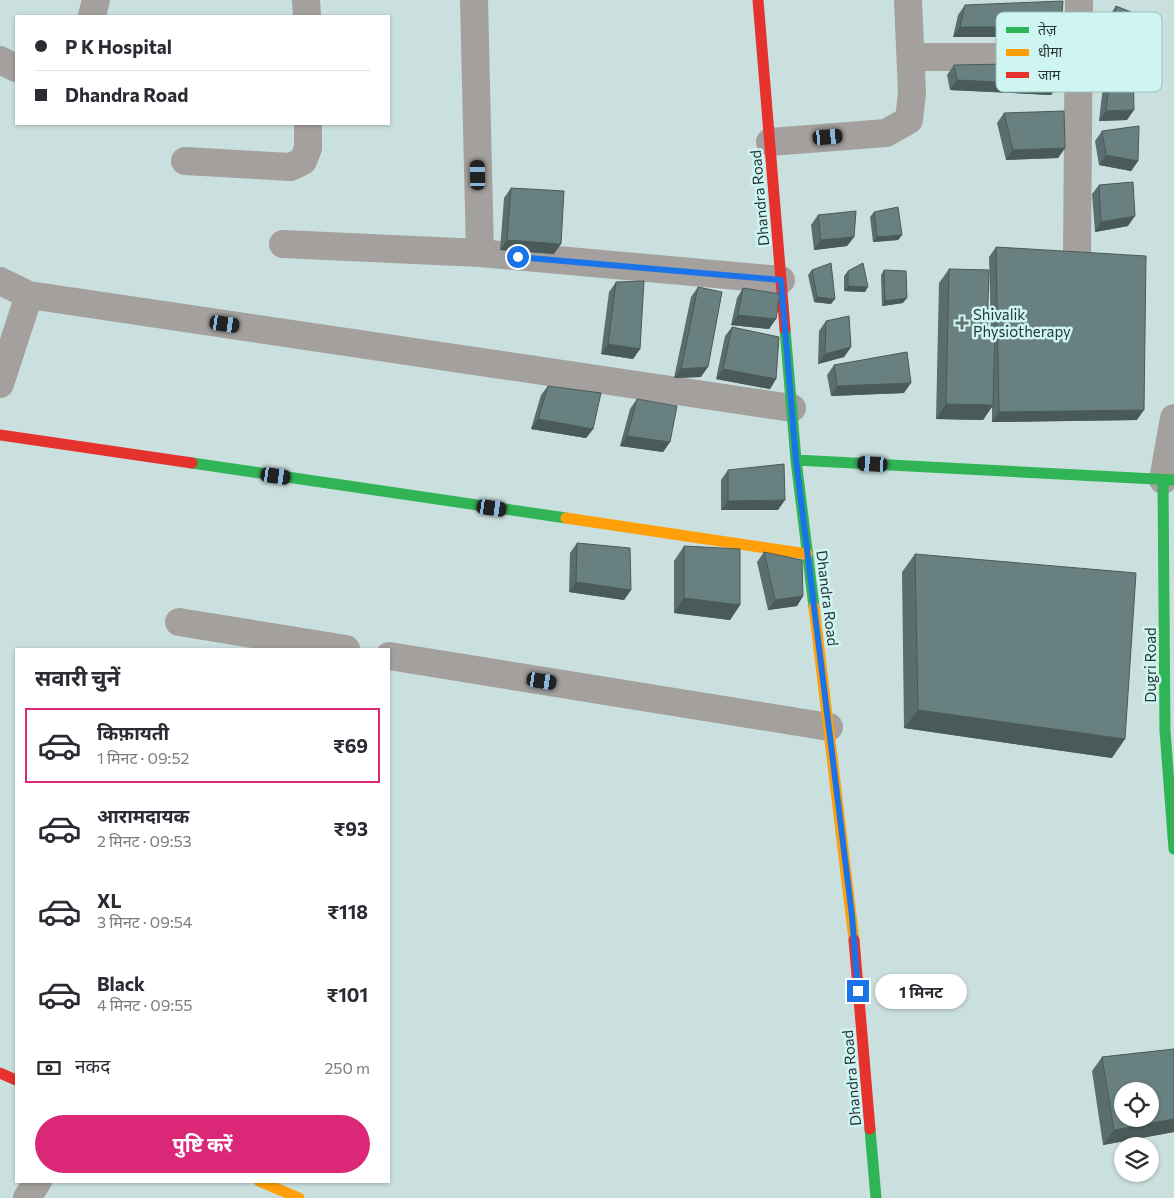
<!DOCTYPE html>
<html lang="hi">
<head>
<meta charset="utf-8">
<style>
  :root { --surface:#fff; --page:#f2f2f3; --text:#2b2b33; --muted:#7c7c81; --line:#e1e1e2; --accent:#db2777 }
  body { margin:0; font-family:Commissioner,"Noto Sans Devanagari",sans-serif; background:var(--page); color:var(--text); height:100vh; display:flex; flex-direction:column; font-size:19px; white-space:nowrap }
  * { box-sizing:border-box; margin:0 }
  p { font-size:16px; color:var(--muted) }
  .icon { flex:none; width:28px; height:28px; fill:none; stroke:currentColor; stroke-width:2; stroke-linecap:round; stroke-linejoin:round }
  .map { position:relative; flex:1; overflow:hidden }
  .details { position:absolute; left:15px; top:648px; width:375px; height:535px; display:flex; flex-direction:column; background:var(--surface); border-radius:0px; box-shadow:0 1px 4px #0004 }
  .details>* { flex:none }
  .hud { position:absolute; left:15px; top:15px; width:375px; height:110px; border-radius:0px; box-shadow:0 1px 4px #0004; display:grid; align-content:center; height:110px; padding:0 20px; background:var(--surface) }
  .fabs { position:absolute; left:1114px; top:1082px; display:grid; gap:10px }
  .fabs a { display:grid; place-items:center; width:45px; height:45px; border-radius:50%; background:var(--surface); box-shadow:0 1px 4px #0004; font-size:25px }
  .end { position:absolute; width:22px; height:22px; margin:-11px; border:6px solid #1a73e8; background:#fff; box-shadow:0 0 0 2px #fff }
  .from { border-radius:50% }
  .bubble { position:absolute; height:35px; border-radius:18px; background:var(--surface); box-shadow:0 1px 4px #0004; font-size:16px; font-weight:700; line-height:35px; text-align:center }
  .car { position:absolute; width:15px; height:30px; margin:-15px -8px; border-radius:6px; box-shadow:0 0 4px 1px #0007; background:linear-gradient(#222 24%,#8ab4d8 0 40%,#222 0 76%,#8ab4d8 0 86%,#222 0) }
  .hud b { display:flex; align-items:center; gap:18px; height:48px; font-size:19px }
  .hud b+b { border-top:1px solid var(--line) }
  .hud i { width:12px; height:12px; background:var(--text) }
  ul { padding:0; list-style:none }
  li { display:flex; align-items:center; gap:15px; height:75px; margin:0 10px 8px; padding:0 10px; border:2px solid transparent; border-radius:0px }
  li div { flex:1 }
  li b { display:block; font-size:19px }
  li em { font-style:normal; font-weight:700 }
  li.on { border-color:var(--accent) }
  li>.icon { width:45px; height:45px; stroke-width:1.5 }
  h2 { padding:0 20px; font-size:22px; line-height:60px }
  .pay { display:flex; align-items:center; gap:12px; height:55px; padding:0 20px; font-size:19px }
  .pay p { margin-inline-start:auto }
  .action { display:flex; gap:10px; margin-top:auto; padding:10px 20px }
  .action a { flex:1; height:58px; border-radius:30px; background:var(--accent); color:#fff; font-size:20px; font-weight:700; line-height:58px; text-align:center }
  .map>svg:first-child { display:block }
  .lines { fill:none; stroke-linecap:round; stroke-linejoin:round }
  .street { stroke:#a3a09d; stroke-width:28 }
  .fast { stroke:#30b455; stroke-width:11 }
  .slow { stroke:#ff9f0a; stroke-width:11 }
  .jam { stroke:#e5322d; stroke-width:11 }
  .wall { fill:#596e6d }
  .shaded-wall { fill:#495a59 }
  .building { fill:#68807f; stroke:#495a59; fill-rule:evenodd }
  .route { stroke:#1a73e8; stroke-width:6 }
  .poi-dot { fill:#607270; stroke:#cff5f3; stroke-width:2 }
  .labels { text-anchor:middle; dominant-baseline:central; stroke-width:5; stroke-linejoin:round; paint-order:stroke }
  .street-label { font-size:15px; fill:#273635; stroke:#cff5f3 }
  .poi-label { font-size:15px; fill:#273635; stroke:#cff5f3; text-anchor:start }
  .key { fill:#cff5f3; stroke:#9dbcba; stroke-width:1 }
  .key-label { font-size:14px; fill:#273635 }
</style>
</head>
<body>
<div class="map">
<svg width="1174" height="1198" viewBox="0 0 1174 1198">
  <rect width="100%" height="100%" fill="#cae0de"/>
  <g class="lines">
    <path class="street" d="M306 0 307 16
      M474 0 480 253
      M92 16 96 0
      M911 57H1078
      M0 60 16 68
      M770 142 886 133 909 120 912 93 908 0
      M185 161 291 167 303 161 308 148V124
      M283 244 480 253 781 280
      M1077 260 1079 0
      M0 281 29 295 792 408
      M0 384 29 295
      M1163 480 1174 418
      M179 622 346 649
      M389 656 829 727
      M27 1198 38 1181"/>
    <path class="fast" d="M785 329 796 460 814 607
      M796 460 1174 480
      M192 463 566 518
      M1163 480 1165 731 1174 849
      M870 1129 876 1198"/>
    <path class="slow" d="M566 518 807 554
      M814 607 854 940
      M259 1181 299 1198"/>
    <path class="jam" d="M758 0 785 329
      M0 435 192 463
      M854 940 870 1129
      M0 1073 16 1080"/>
  </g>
  <path class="wall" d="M965 5 1061 27 1055 37H953L958 15Z
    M1116 6 1122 66 1101 63 1109 16Z
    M954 65 1058 85 1051 95 950 90 947 75Z
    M1111 67 1127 120 1099 121 1104 77Z
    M1004 113 1065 148 1058 158 1006 160 997 123Z
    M1102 131 1138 161 1131 171 1099 165 1095 141Z
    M1099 185 1128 226 1095 232 1092 194Z
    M511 188 554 254 500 250 504 198Z
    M874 212 902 235 898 240 873 242 870 217Z
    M818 215 854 237 847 246 814 250 811 225Z
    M996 247 1137 420 992 422V407L983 420 936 419 939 283 949 269 987 334H991L989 257Z
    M812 270 831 304 814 302 808 275Z
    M884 270 903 303 882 306 881 275Z
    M848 271 865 292 844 291V276Z
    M616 282 640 349 633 359 601 354 609 292Z
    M698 287 701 377 674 378 691 297Z
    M743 288 776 319 769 329 731 325 737 298Z
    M826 321 851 347 844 357 818 364 819 331Z
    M732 327 776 379 770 389 716 379 725 336Z
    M834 365 904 393 831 396 827 375Z
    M548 386 593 429 586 438 531 429 541 395Z
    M637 399 670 442 663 452 620 446 630 409Z
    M728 470 778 510H721V480Z
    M577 543 631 590 624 600 569 592 570 553Z
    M684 546 740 605 730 620 674 613V561Z
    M764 552 803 596 797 606 768 610 757 562Z
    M915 554 1112 758 904 728 902 572Z
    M1174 1049V1132L1103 1145 1092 1071 1102 1057Z"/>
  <path class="shaded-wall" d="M960 27H1061L1055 37H953Z
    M1108 53 1129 56 1122 66 1101 63Z
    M957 80 1058 85 1051 95 950 90Z
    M1134 110 1127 120 1099 121 1106 111Z
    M1065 148 1058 158 1006 160 1013 150Z
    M1106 155 1138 161 1131 171 1099 165Z
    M1135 216 1128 226 1095 232 1101 222Z
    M902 235 898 240 873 242 877 237Z
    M854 237 847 246 814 250 821 240Z
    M507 240 561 244 554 254 500 250Z
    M848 286 868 287 865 292 844 291Z
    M817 297 835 299 831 304 814 302Z
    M907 298 903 303 882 306 885 301Z
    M738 315 776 319 769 329 731 325Z
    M608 344 640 349 633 359 601 354Z
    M851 347 844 357 818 364 825 354Z
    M708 367 701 377 674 378 681 369Z
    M723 369 776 379 770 389 716 379Z
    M911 383 904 393 831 396 837 386Z
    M946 404 993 405 983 420 936 419Z
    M1144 410 1137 420 992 422 999 412Z
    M538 419 593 429 586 438 531 429Z
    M627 436 670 442 663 452 620 446Z
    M785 500 778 510H721L728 501Z
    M576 582 631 590 624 600 569 592Z
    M803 596 797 606 768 610 775 600Z
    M684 598 740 605 730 620 674 613Z
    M918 710 1125 739 1112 758 904 728Z
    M1174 1119V1132L1103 1145 1114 1130Z"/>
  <path class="building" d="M1063 1 1061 27H960L965 5Z
    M1116 6 1131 12 1129 56 1108 53Z
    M1065 63 1058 85 957 80 954 65Z
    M1111 67 1133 68 1134 110 1106 111Z
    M1064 111 1065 148 1013 150 1004 113Z
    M1139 126 1138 161 1106 155 1102 131Z
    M1133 182 1135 216 1101 222 1099 185Z
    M511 188 564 191 561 244 507 240Z
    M898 207 902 235 877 237 874 212Z
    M856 211 854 237 821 240 818 215Z
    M996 247 1146 256 1144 410 999 412Z
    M831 263 835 299 817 297 812 270Z
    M863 263 868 287 848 286V271Z
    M949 269 989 270 987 334H995L993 405 946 404Z
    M884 270 906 271 907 298 885 301Z
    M644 281 640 349 608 344 616 282Z
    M698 287 722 292 708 367 681 369Z
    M743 288 780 294 776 319 738 315Z
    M849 316 851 347 825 354 826 321Z
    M732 327 779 337 776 379 723 369Z
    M907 352 911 383 837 386 834 365Z
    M548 386 601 393 593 429 538 419Z
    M637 399 677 406 670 442 627 436Z
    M784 464 785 500 728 501V470Z
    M577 543 630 548 631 590 576 582Z
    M684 546 740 549V605L684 598Z
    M764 552 802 560 803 596 775 600Z
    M915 554 1136 573 1125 739 918 710Z
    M1174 1049V1119L1114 1130 1102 1057ZM1122 1091H1150V1119H1122Z"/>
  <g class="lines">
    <path class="route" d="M518 257 781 280 796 460 852 916 858 991"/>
  </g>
  <path class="poi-dot" d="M959.5 315.5h5v5h5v5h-5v5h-5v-5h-5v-5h5z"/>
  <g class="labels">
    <g class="street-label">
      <text transform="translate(759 198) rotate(-95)">Dhandra Road</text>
      <text transform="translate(828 598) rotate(83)">Dhandra Road</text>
      <text transform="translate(1150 665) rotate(-90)">Dugri Road</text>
      <text transform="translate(851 1078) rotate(-95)">Dhandra Road</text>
    </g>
    <g class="poi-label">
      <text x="973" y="314">Shivalik<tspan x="973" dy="17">Physiotherapy</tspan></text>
    </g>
  </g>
  <rect x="996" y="12" width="166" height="80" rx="8" class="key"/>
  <rect x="1006" y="27" width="23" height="6" fill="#30b455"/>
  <rect x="1006" y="49" width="23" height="7" fill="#ff9f0a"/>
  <rect x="1006" y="72" width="23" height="6" fill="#e5322d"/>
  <g class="key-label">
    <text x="1038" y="35">तेज़</text>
    <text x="1038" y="57">धीमा</text>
    <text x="1038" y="80">जाम</text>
  </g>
</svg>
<div class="fabs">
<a><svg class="icon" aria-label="locate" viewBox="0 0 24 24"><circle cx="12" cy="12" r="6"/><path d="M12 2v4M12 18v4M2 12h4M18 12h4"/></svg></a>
<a><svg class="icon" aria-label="layers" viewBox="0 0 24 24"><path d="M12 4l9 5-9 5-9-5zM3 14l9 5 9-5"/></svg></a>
</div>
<i class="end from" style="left:518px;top:257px"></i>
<i class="end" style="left:858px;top:991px"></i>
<div class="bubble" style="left:875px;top:974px;width:92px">1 मिनट</div>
<i class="car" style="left:828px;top:137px;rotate:85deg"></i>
<i class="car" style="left:478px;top:175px;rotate:359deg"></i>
<i class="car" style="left:225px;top:324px;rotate:98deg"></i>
<i class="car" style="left:873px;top:464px;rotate:273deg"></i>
<i class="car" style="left:276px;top:476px;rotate:98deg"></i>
<i class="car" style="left:492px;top:508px;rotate:98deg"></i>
<i class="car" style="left:542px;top:681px;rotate:99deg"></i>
<div class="hud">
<b><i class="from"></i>P K Hospital</b>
<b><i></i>Dhandra Road</b>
</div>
<section class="details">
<h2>सवारी चुनें</h2>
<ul>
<li class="on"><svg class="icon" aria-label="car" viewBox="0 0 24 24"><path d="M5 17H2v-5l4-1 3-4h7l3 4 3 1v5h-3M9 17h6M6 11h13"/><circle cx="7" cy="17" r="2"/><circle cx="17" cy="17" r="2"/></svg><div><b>किफ़ायती</b><p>1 मिनट · 09:52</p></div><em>₹69</em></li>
<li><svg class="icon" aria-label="car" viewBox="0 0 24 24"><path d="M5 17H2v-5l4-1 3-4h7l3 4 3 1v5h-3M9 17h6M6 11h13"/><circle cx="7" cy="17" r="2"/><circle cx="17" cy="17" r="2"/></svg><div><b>आरामदायक</b><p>2 मिनट · 09:53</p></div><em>₹93</em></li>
<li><svg class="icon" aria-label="car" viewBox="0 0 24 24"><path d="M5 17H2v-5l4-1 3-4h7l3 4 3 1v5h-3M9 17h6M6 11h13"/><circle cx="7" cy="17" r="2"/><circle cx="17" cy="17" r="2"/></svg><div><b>XL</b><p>3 मिनट · 09:54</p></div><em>₹118</em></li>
<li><svg class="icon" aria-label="car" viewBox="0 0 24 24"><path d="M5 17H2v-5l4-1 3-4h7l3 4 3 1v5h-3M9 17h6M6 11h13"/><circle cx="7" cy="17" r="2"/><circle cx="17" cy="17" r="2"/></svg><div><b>Black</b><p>4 मिनट · 09:55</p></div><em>₹101</em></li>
</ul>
<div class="pay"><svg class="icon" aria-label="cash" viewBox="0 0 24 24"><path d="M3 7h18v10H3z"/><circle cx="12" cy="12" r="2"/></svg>नकद<p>250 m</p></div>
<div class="action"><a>पुष्टि करें</a></div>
</section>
</div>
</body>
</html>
